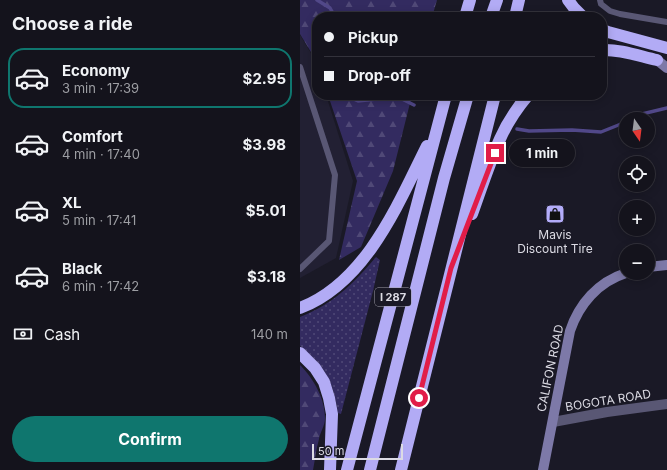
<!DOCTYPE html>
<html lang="en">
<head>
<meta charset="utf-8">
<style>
  :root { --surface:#14131c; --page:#212029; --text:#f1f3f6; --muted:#9d9ea3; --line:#33323b; --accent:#0f766e }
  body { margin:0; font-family:Inter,sans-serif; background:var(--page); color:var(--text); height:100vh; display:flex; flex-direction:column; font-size:15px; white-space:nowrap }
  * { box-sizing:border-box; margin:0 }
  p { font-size:13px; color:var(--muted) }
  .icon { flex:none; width:22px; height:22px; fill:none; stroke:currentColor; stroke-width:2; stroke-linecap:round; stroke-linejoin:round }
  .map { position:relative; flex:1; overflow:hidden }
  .side { display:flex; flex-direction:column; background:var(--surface); width:300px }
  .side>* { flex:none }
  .top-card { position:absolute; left:12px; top:12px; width:295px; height:88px; border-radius:16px; box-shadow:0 2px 10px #0003,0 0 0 1px var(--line); display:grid; align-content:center; height:88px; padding:0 12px; background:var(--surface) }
  .needle { width:26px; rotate:166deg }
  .fabs { position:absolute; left:319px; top:112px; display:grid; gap:8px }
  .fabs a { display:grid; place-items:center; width:36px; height:36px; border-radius:50%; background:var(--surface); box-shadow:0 2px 10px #0003,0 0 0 1px var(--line); font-size:20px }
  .scale { position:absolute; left:12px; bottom:10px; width:91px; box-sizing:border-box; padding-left:4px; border:2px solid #dcdbe4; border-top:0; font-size:11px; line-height:14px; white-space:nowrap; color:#dcdbe4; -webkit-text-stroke:3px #1a1926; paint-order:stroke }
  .end { position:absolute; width:18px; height:18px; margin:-9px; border:5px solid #e11d48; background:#fff; box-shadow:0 0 0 2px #fff }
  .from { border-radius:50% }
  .bubble { position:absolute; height:28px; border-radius:14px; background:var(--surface); box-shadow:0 2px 10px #0003,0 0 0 1px var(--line); font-size:13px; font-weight:700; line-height:28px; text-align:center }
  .top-card b { display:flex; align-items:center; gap:14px; height:38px; font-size:15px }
  .top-card b+b { border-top:1px solid var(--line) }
  .top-card i { width:10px; height:10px; background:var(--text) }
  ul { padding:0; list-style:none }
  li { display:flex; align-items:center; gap:12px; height:60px; margin:0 8px 6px; padding:0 4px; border:2px solid transparent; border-radius:16px }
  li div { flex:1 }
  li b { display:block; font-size:15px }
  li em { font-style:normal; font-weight:700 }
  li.selected { border-color:var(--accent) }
  li>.icon { width:36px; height:36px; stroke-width:1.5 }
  h2 { padding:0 12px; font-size:18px; line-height:48px }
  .pay { display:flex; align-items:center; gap:10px; height:44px; padding:0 12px; font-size:15px }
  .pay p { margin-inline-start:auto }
  .action { display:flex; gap:8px; margin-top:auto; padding:8px 12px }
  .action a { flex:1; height:46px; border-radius:24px; background:var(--accent); color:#fff; font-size:16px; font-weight:700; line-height:46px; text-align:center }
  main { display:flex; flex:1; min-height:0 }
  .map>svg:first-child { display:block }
  .built { fill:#222033 }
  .grass { fill:url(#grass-dots) }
  .forest { fill:url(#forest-firs) }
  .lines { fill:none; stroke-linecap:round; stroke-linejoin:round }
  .stream { stroke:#514889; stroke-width:3.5 }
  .lane { stroke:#595774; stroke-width:6 }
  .street { stroke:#595774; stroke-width:10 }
  .secondary { stroke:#7d79a8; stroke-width:10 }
  .highway { stroke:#b2abf5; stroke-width:12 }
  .route { stroke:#e11d48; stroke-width:5 }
  .labels { text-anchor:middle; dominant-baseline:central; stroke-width:3; stroke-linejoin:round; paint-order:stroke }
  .shield { fill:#1a1926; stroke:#a2a1ab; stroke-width:1 }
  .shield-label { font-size:11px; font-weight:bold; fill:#dcdbe4 }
  .poi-label { font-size:12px; fill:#dcdbe4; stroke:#1a1926 }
  .street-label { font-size:12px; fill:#dcdbe4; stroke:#1a1926 }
</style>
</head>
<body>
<main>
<section class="side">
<h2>Choose a ride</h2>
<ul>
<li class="selected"><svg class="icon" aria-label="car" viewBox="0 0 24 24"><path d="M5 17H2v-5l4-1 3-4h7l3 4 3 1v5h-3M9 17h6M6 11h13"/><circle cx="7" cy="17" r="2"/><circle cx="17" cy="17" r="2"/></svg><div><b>Economy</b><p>3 min · 17:39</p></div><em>$2.95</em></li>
<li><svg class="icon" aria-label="car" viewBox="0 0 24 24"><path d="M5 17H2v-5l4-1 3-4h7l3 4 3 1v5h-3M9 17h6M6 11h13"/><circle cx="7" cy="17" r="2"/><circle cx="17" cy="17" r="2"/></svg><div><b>Comfort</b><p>4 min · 17:40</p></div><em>$3.98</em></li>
<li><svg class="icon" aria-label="car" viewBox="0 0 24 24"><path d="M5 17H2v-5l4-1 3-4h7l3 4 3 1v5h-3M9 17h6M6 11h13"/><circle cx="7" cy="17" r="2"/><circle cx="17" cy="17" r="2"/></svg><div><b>XL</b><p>5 min · 17:41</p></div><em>$5.01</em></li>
<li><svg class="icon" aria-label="car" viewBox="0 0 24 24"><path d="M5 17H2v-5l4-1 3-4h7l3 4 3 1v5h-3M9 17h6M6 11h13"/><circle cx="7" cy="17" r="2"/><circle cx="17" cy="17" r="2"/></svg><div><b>Black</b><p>6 min · 17:42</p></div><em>$3.18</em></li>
</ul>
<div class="pay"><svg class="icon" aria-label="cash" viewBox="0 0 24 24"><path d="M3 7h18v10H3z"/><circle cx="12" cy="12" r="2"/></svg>Cash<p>140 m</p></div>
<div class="action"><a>Confirm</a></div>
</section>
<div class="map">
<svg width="367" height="470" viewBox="0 0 367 470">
  <defs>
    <pattern id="grass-dots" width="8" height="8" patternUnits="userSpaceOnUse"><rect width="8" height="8" fill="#332b60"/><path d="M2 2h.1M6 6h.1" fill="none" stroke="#504977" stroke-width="1.8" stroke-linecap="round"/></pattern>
    <pattern id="forest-firs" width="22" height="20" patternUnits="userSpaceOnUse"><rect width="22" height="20" fill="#332b60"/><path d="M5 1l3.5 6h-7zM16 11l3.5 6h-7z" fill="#504977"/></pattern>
  </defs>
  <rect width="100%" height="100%" fill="#1a1926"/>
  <path class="built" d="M0 35 15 60 17 65V95H26L53 181 36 258 0 278Z"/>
  <path class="grass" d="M76 257 80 260 73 291 41 414 38 413C33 381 26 367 0 346V317C33 304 53 284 76 257Z"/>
  <path class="forest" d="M0 0H137L132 17H17V62L0 34Z
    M28 95H112L93 171 61 247 39 260 57 181Z
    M0 365C14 379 25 399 25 418 25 426 20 432 19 439 16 449 15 460 13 470H0Z"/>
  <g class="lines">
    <path class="stream" d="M17 0 30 8 35 17
      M45 95 58 101 86 98 102 99 114 105
      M332 119 342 114 367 108
      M217 129 229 131 272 130 301 132 326 122"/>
    <path class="lane" d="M300 0 301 4 310 11 320 14 367 22
      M0 67 35 175 29 241 0 269"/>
    <path class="street" d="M253 422 307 412 367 404"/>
    <path class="secondary" d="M357 60 367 68
      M348 267 367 265
      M243 470 270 331C279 304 298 282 326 273"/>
    <path class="highway" d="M268 0 274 8 283 17
      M165 17 170 0
      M191 17 197 0
      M215 17 219 0
      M302 30 308 32 367 48
      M302 50C320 49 339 56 357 60
      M172 214C181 189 189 164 200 139 207 123 217 108 228 95
      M0 308C66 283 98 204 127 146
      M0 353 15 368 24 382 29 398 32 414 30 470
      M47 470 146 95
      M70 470 144 178 168 95
      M101 470 195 95"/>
  </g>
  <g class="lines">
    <path class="route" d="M119 398 151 268 195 153"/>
  </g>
  <defs>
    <symbol id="shop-square" viewBox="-11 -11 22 22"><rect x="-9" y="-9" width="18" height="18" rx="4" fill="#b3acf9" stroke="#1a1926"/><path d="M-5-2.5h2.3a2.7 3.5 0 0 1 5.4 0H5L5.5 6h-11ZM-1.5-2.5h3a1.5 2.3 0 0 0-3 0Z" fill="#111"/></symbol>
  </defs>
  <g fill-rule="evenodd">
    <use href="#shop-square" x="244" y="203" width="22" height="22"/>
  </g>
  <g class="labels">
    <rect class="shield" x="75" y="288" width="36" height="18" rx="3"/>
    <g class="shield-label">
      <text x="93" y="297">I 287</text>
    </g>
    <g class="poi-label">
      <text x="255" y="234">Mavis<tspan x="255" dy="14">Discount Tire</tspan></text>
    </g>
    <g class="street-label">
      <text transform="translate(250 368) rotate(-78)">CALIFON ROAD</text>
      <text transform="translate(308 400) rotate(-9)">BOGOTA ROAD</text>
    </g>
  </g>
</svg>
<div class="fabs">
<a><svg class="needle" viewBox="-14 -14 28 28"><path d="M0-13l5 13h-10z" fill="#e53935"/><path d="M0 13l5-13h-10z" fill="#9d9ea3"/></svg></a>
<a><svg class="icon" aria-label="locate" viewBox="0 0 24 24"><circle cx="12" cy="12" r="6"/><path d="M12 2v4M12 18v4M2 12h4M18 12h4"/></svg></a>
<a>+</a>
<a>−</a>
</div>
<div class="scale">50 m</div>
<i class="end from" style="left:119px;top:398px"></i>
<i class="end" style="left:195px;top:153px"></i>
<div class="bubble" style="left:209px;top:139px;width:66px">1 min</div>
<div class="top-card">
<b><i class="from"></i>Pickup</b>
<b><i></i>Drop-off</b>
</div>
</div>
</main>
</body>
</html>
